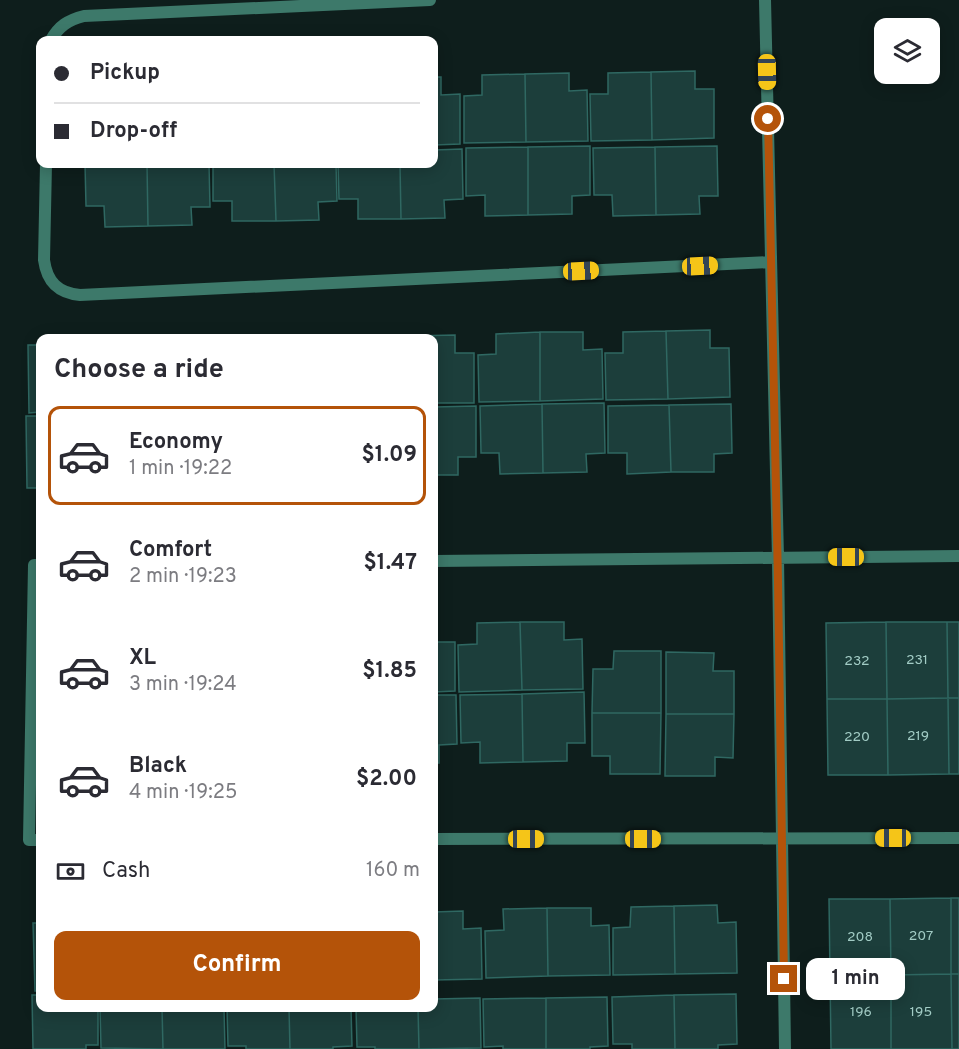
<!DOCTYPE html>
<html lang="en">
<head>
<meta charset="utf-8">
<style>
  :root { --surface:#fff; --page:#f7f7f7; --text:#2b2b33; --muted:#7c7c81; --line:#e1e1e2; --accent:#b45309 }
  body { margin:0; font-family:Overpass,sans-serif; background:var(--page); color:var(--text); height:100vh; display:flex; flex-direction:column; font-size:22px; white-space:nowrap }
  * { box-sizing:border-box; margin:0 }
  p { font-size:20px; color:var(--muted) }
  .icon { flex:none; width:33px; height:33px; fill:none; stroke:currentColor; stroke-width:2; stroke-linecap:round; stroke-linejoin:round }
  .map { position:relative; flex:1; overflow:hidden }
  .sheet { position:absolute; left:36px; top:334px; width:402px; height:678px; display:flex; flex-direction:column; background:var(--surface); border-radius:12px; box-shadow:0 3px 15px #0003 }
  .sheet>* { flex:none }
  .guide { position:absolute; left:36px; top:36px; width:402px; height:132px; border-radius:12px; box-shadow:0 3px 15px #0003; display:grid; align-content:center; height:132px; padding:0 18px; background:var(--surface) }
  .buttons { position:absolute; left:874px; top:18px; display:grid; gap:12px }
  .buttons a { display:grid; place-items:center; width:66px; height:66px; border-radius:12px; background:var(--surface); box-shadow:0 3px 15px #0003; font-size:30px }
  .end { position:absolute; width:27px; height:27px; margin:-14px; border:8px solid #b45309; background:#fff; box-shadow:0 0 0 3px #fff }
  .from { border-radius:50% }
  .bubble { position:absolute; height:42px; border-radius:12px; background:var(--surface); box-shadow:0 3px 15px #0003; font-size:20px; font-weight:700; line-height:42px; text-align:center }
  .car { position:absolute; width:18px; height:36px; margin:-18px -9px; border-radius:8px; box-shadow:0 0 4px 2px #0007; background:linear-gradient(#f5c518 24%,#345 0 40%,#f5c518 0 76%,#345 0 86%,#f5c518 0) }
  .guide b { display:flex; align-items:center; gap:21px; height:57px; font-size:22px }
  .guide b+b { border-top:2px solid var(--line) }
  .guide i { width:15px; height:15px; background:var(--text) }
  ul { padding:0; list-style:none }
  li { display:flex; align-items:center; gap:18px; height:99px; margin:0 12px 9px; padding:0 6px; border:3px solid transparent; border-radius:12px }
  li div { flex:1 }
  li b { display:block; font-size:22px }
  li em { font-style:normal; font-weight:700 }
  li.current { border-color:var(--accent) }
  li>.icon { width:54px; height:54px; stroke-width:1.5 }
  h2 { padding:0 18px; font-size:27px; line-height:72px }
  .pay { display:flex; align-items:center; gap:15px; height:66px; padding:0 18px; font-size:22px }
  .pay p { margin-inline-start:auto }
  .primary-button { display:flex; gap:12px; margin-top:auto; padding:12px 18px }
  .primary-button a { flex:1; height:69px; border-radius:12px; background:var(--accent); color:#fff; font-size:24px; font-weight:700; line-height:69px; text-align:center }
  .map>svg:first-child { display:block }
  .building { fill:#1c3e3b; stroke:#2f6862; stroke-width:1.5 }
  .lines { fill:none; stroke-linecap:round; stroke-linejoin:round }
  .minor { stroke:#3d796a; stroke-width:12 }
  .route { stroke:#b45309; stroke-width:8 }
  .labels { text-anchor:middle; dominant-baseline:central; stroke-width:5; stroke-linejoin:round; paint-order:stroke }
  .number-label { font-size:14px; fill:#a2ccc5 }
</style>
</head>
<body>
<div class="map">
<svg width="959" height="1049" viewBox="0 0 959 1049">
  <rect width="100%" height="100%" fill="#0e1e1c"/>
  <path class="building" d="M695 71V89H714V138L652 140 651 72Z
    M651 72 652 140 591 141 590 94H608V73Z
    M569 73V91L587 90 588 141 526 142 525 74Z
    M525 74 526 142 464 143V96L482 95V75Z
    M434 77H441V95L460 94V144L434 145Z
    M590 146V195L572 196V214L528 215V147Z
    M717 146 718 196H699L700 214 656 215 655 147Z
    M528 147V215L485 216V195L466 196V148Z
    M655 147 656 215 613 216 612 195H594L593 148Z
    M462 149 463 199 444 200 445 218 401 219 400 164H434V150Z
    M85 164H147L148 226 105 227 104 206H86Z
    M147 164H209L210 207H191L192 225 148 226Z
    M213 164H274L276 221H232V201H213Z
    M274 164H336L337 201 318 202 319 220 276 221Z
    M338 164H400L401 219H358V199H339Z
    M710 330V348H729L730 397 668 399 666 331Z
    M666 331 668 399 606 400 605 353H623V332Z
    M540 332H583V350L602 349 603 399 540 401Z
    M540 332V401L479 402 478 355 496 354V334Z
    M455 335V353H474V403H434V339H411V336Z
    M411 336V339H368V337Z
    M28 345H40V412L29 413Z
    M604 403 605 453 586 454 587 472 543 473 542 404Z
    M542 404 543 473 500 474 499 453H481L480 406Z
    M731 404 732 453 714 454V472H671L669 405Z
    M669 405 671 472 627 474V453H608V406Z
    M476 406V457H458V475H434V407Z
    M26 416H40V488H27Z
    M520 622H564V640L582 639 583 689 522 690Z
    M520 622 522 690 459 692 458 645 477 644V623Z
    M886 622 887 699H827L826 623Z
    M886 622H947L948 698 887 699Z
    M947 622H959V698H948Z
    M434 624H436V642H455V691L434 692Z
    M614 651H661V713H592L593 669H613Z
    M666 652 714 653 713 671H734V714H666Z
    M584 692 585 743H567V761L523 762 522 694Z
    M522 694 523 762 480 763V742L461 743 460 695Z
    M434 695H456L457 744 439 745V763H434Z
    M948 698H959V774H949Z
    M948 698 949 774 888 775 887 699Z
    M827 699H887L888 775H828Z
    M592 713H661L660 774H610V756H592Z
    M666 714H734L733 758 715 757V776H665Z
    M951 898H959V974H951Z
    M951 898V974L891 975 890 899Z
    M829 899H890L891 975H830Z
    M717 905 718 923 736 922 737 973 675 974 674 906Z
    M674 906 675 974 613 975V928L630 927 631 907Z
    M547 908H591V926L609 925 610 975 548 976Z
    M547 908 548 976 486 978 485 931 504 930 503 909Z
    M463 911V929L481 928 482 979 434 980V912Z
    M33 923H40V991H35Z
    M951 974H959V1049H952Z
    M951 974 952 1049H891V975Z
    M830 975H891V1049H831Z
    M736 994 737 1044 718 1045V1049H675L674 995Z
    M32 995H40V1008H98V1045H86V1049H33Z
    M674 995 675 1049H632V1044H613L612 997Z
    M607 997 608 1046 590 1047V1049H546V998Z
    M480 998 481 1048 419 1049 418 1008H434V999Z
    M546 998V1049H503V1046L484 1047 483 999Z
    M100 1008H162L163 1049 101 1048Z
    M162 1008H224L225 1049H163Z
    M227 1008H289L290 1049H246V1046H228Z
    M289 1008H351L352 1046 333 1047V1049H290Z
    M356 1008H418L419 1049H375V1047H357Z"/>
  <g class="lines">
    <path class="minor" d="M765 0 778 558 785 1049
      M51 40C59 26 68 20 84 16L430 0
      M46 164 44 260C47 282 58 293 80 295L771 262
      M434 561 959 556
      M40 565H34L29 840H40
      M434 839 959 838"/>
  </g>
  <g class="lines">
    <path class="route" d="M768 119 778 581 784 979"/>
  </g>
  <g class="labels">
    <g class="number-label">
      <text x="917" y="660">231</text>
      <text x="857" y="661">232</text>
      <text x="918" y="736">219</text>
      <text x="857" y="737">220</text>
      <text x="921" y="936">207</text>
      <text x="860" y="937">208</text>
      <text x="861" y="1012">196</text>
      <text x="921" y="1012">195</text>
    </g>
  </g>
</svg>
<div class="buttons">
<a><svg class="icon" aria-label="layers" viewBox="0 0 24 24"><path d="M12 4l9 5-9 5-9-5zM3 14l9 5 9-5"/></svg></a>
</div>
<i class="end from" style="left:768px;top:119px"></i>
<i class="end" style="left:784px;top:979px"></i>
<div class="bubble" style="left:806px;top:958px;width:99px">1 min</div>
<i class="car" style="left:767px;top:72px;rotate:179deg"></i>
<i class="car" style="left:700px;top:266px;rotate:87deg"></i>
<i class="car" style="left:581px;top:271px;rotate:87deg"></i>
<i class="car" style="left:846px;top:557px;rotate:270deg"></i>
<i class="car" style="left:893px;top:838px;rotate:270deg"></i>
<i class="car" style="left:526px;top:839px;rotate:90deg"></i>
<i class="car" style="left:643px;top:839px;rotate:90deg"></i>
<div class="guide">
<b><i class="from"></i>Pickup</b>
<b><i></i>Drop-off</b>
</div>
<section class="sheet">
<h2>Choose a ride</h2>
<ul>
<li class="current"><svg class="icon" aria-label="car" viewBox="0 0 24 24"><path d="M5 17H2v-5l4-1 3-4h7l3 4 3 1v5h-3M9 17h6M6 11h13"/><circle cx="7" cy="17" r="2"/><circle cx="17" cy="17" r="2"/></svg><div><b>Economy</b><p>1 min · 19:22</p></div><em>$1.09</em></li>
<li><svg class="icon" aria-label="car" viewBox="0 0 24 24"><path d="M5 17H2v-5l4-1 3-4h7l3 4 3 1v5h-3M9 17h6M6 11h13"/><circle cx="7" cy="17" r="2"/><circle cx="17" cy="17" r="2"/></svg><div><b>Comfort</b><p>2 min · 19:23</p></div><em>$1.47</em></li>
<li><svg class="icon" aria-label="car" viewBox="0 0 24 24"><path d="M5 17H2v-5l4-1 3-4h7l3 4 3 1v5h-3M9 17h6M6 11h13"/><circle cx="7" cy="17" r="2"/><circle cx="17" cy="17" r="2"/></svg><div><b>XL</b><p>3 min · 19:24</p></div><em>$1.85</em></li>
<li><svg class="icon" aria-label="car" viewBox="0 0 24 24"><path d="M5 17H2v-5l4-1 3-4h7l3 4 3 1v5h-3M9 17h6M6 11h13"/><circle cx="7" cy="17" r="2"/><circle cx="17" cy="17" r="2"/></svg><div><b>Black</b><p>4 min · 19:25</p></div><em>$2.00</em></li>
</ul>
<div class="pay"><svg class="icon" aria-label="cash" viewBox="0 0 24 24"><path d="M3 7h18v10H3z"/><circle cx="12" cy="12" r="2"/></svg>Cash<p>160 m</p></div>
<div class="primary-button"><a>Confirm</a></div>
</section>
</div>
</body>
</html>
